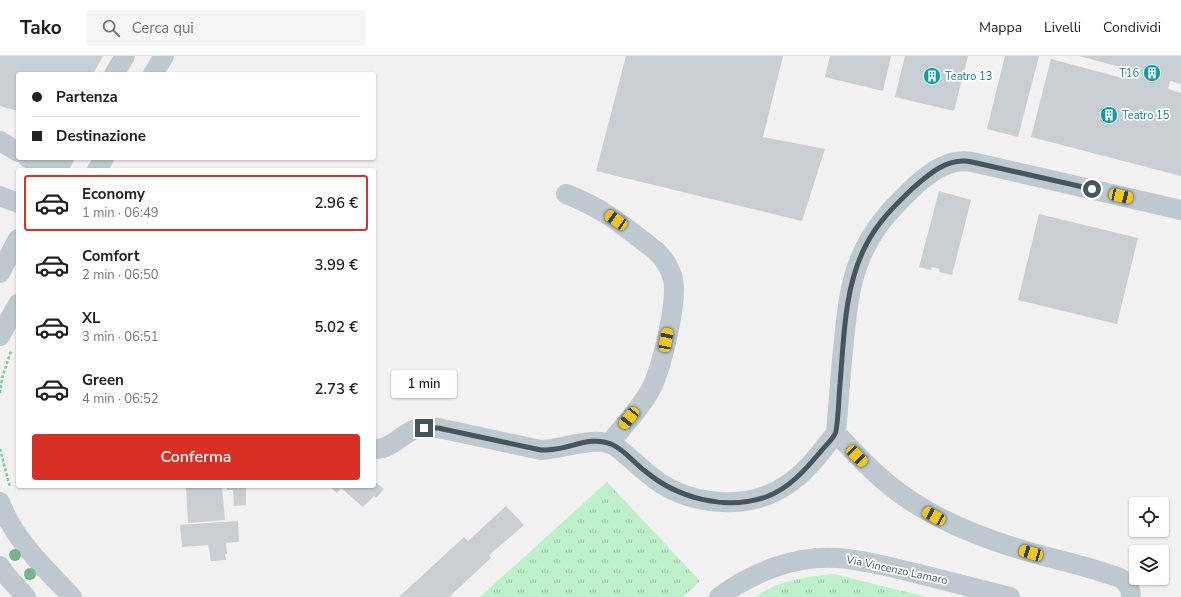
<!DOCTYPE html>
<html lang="it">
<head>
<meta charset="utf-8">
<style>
  :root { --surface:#fff; --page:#f6f6f6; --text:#202124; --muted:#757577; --line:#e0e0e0; --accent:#d93025 }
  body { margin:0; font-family:"Nunito Sans",sans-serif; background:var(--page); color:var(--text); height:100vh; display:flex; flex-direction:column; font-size:15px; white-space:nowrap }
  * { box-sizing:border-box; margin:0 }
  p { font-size:13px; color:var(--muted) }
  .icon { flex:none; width:22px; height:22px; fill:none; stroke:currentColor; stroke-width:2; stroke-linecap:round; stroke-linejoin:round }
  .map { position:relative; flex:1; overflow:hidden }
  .side { position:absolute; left:16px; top:112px; width:360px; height:320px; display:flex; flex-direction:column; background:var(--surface); border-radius:4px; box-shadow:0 1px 3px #0004 }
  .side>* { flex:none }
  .top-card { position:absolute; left:16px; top:16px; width:360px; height:88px; border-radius:4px; box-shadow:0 1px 3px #0004; display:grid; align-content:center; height:88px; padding:0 16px; background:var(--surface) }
  .controls { position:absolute; left:1129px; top:441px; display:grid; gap:8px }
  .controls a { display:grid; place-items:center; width:40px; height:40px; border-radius:4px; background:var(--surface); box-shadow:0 1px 3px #0004; font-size:20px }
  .end { position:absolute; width:18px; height:18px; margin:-9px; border:5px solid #47555d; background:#fff; box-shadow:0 0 0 2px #fff }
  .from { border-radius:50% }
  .bubble { position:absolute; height:28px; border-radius:4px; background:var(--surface); box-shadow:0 1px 3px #0004; font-size:13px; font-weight:600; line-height:28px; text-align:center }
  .car { position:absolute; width:12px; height:24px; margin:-12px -6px; border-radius:5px; box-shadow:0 0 3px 1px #0007; background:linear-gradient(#f5c518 24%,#345 0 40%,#f5c518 0 76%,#345 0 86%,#f5c518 0) }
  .top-card b { display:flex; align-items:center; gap:14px; height:38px; font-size:15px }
  .top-card b+b { border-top:1px solid var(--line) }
  .top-card i { width:10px; height:10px; background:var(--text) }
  ul { padding:7px 0 0; list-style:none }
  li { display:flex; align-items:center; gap:12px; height:56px; margin:0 8px 6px; padding:0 8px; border:2px solid transparent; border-radius:4px }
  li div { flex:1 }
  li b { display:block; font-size:15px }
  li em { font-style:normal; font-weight:600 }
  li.on { border-color:var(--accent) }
  li>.icon { width:36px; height:36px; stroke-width:1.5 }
  .action { display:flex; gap:8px; margin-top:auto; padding:8px 16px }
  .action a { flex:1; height:46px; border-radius:4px; background:var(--accent); color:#fff; font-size:16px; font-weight:600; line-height:46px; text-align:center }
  header { display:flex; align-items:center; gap:24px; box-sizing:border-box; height:56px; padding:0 20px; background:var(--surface); border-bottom:1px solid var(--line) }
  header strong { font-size:19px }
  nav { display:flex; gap:22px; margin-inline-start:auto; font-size:14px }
  .search { width:280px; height:36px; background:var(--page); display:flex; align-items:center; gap:10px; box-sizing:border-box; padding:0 14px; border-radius:4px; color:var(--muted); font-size:15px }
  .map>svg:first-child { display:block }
  .grass { fill:url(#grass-tufts) }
  .building { fill:#c9ced2 }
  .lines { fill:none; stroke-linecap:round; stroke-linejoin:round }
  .path { stroke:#76ce98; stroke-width:2.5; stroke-dasharray:3 2; stroke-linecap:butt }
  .minor { stroke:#bdc9ce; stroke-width:20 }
  .tree { fill:#7ab28f }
  .route { stroke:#47555d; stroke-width:5 }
  .labels { text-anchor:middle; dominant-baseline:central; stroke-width:3.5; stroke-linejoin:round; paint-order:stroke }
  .culture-label { font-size:11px; fill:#0d838f; stroke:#fff; text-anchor:start }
  .street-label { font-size:11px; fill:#47555d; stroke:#fff }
</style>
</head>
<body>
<header>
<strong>Tako</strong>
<div class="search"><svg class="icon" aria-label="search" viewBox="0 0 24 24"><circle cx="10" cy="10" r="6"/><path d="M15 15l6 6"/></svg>Cerca qui</div>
<nav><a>Mappa</a><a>Livelli</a><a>Condividi</a></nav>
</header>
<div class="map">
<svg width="1181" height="541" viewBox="0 0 1181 541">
  <defs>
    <pattern id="grass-tufts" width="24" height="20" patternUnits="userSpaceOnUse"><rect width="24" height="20" fill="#beefcb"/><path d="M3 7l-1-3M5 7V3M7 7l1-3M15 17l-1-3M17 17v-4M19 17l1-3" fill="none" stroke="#9cc4a8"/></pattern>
  </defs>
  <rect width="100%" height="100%" fill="#f2f0f0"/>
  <path class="grass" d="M607 426 700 525 683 541H480Z
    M833 518 927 541H756C777 524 807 521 833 518Z"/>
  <path class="building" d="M0 0H103L93 18H18V55L0 50Z
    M626 0H783L763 81 825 93 802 165 596 115Z
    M830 0H891L883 35 825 21Z
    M905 0H968L954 55 895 41Z
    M1005 0H1039L1018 81 987 73Z
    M1079 0H1181V28L1170 25 1168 33 1181 37V120L1031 81 1051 3 1122 22 1124 12Z
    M939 135 971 144 952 219 939 216 940 213 932 211 931 214 919 211Z
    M1039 158 1138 182 1117 268 1018 244Z
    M374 425 384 433 376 442 374 440 363 451 341 432 337 437 329 430H374Z
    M186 430H222L225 464 188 467Z
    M227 430H253V431L246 432V449L234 450 233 434H227Z
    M506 450 524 469 489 499 491 502 449 541H399L464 481 468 485Z
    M238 465 239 486 226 487 227 498H225L226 504 211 505 208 489 182 491 180 469Z"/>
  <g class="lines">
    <path class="path" d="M0 337 2 322 11 295
      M0 393 10 431"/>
    <path class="minor" d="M114 18 125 0
      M153 18 164 0
      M0 85 18 96
      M28 102 48 114
      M57 114 64 102
      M97 114 104 102
      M566 138C602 151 626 172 656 195 665 203 670 212 673 223 678 246 662 309 652 331 642 351 624 369 610 387
      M0 140 18 147
      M0 217 18 183
      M0 280 18 248
      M374 393C391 394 401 378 416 373 423 371 431 372 438 372L541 394C565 393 593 379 615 390 631 402 644 416 660 427 696 450 749 454 785 430 806 417 821 396 836 377
      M0 446C14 484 45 512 72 541
      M0 510 6 519 26 541
      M719 541C753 516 795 499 838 502 864 504 890 511 915 517 947 525 978 533 1010 541
      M1131 541C1131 535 1129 529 1124 525 1119 520 1111 519 1105 517 1079 508 1052 503 1026 495 978 481 927 461 888 428 869 413 853 395 836 377 839 343 841 309 845 275 848 245 852 216 866 190 878 166 897 147 916 129 932 115 950 102 972 106L1181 154"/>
  </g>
  <g class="tree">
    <circle cx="15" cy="499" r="6"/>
    <circle cx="30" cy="518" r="6"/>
  </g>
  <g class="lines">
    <path class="route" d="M424 372H438L541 394C546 394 550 394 555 393 573 391 592 380 611 388 624 393 634 407 645 415 677 442 725 455 766 441 790 432 806 413 822 394 826 389 832 384 835 378 838 373 839 337 840 328 844 282 844 231 866 189 877 167 895 149 913 132 930 117 948 101 972 106L1092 133"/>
  </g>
  <defs>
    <symbol id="building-disc" viewBox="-11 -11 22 22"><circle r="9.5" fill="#0f9aa8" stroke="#fff"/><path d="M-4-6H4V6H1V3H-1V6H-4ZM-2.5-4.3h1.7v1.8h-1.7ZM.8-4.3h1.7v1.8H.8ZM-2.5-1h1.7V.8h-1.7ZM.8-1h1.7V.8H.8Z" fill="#fff"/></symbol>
  </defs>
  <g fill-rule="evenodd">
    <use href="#building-disc" x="1142" y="7" width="20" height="20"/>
    <use href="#building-disc" x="922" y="10" width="20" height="20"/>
    <use href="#building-disc" x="1099" y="49" width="20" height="20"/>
  </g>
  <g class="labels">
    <g class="culture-label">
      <text x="1139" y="17" text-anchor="end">T16</text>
      <text x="945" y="20">Teatro 13</text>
      <text x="1122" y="59">Teatro 15</text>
    </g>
    <g class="street-label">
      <text transform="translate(897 514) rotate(12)">Via Vincenzo Lamaro</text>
    </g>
  </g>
</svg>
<div class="controls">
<a><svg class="icon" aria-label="locate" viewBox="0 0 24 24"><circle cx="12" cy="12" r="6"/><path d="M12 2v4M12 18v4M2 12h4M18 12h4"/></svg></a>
<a><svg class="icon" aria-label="layers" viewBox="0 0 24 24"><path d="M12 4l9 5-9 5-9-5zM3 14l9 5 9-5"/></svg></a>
</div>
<i class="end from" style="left:1092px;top:133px"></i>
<i class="end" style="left:424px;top:372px"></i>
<div class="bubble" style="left:391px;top:314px;width:66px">1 min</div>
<i class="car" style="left:1121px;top:140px;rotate:103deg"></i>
<i class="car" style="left:616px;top:164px;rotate:304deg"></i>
<i class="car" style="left:666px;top:284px;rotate:11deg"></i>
<i class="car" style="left:629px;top:362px;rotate:219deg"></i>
<i class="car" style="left:857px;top:400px;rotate:136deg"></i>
<i class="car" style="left:934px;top:460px;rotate:299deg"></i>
<i class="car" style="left:1031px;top:497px;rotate:286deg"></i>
<div class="top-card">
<b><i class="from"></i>Partenza</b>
<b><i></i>Destinazione</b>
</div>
<section class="side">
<ul>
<li class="on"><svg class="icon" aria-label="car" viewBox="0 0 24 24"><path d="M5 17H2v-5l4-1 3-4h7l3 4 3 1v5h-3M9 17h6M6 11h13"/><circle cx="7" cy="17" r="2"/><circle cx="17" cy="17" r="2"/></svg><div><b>Economy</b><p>1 min · 06:49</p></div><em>2.96 €</em></li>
<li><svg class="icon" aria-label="car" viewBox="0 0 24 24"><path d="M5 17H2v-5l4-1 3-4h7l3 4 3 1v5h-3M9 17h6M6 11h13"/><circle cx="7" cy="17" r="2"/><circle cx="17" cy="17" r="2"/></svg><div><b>Comfort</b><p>2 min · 06:50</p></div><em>3.99 €</em></li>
<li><svg class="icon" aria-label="car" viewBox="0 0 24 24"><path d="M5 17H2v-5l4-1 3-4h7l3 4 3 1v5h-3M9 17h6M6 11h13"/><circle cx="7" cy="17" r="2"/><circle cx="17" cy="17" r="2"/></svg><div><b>XL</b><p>3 min · 06:51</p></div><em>5.02 €</em></li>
<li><svg class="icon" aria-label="car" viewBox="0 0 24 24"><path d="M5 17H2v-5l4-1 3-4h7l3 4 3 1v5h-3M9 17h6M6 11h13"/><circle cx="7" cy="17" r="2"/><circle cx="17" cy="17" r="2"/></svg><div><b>Green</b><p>4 min · 06:52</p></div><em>2.73 €</em></li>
</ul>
<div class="action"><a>Conferma</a></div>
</section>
</div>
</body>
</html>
